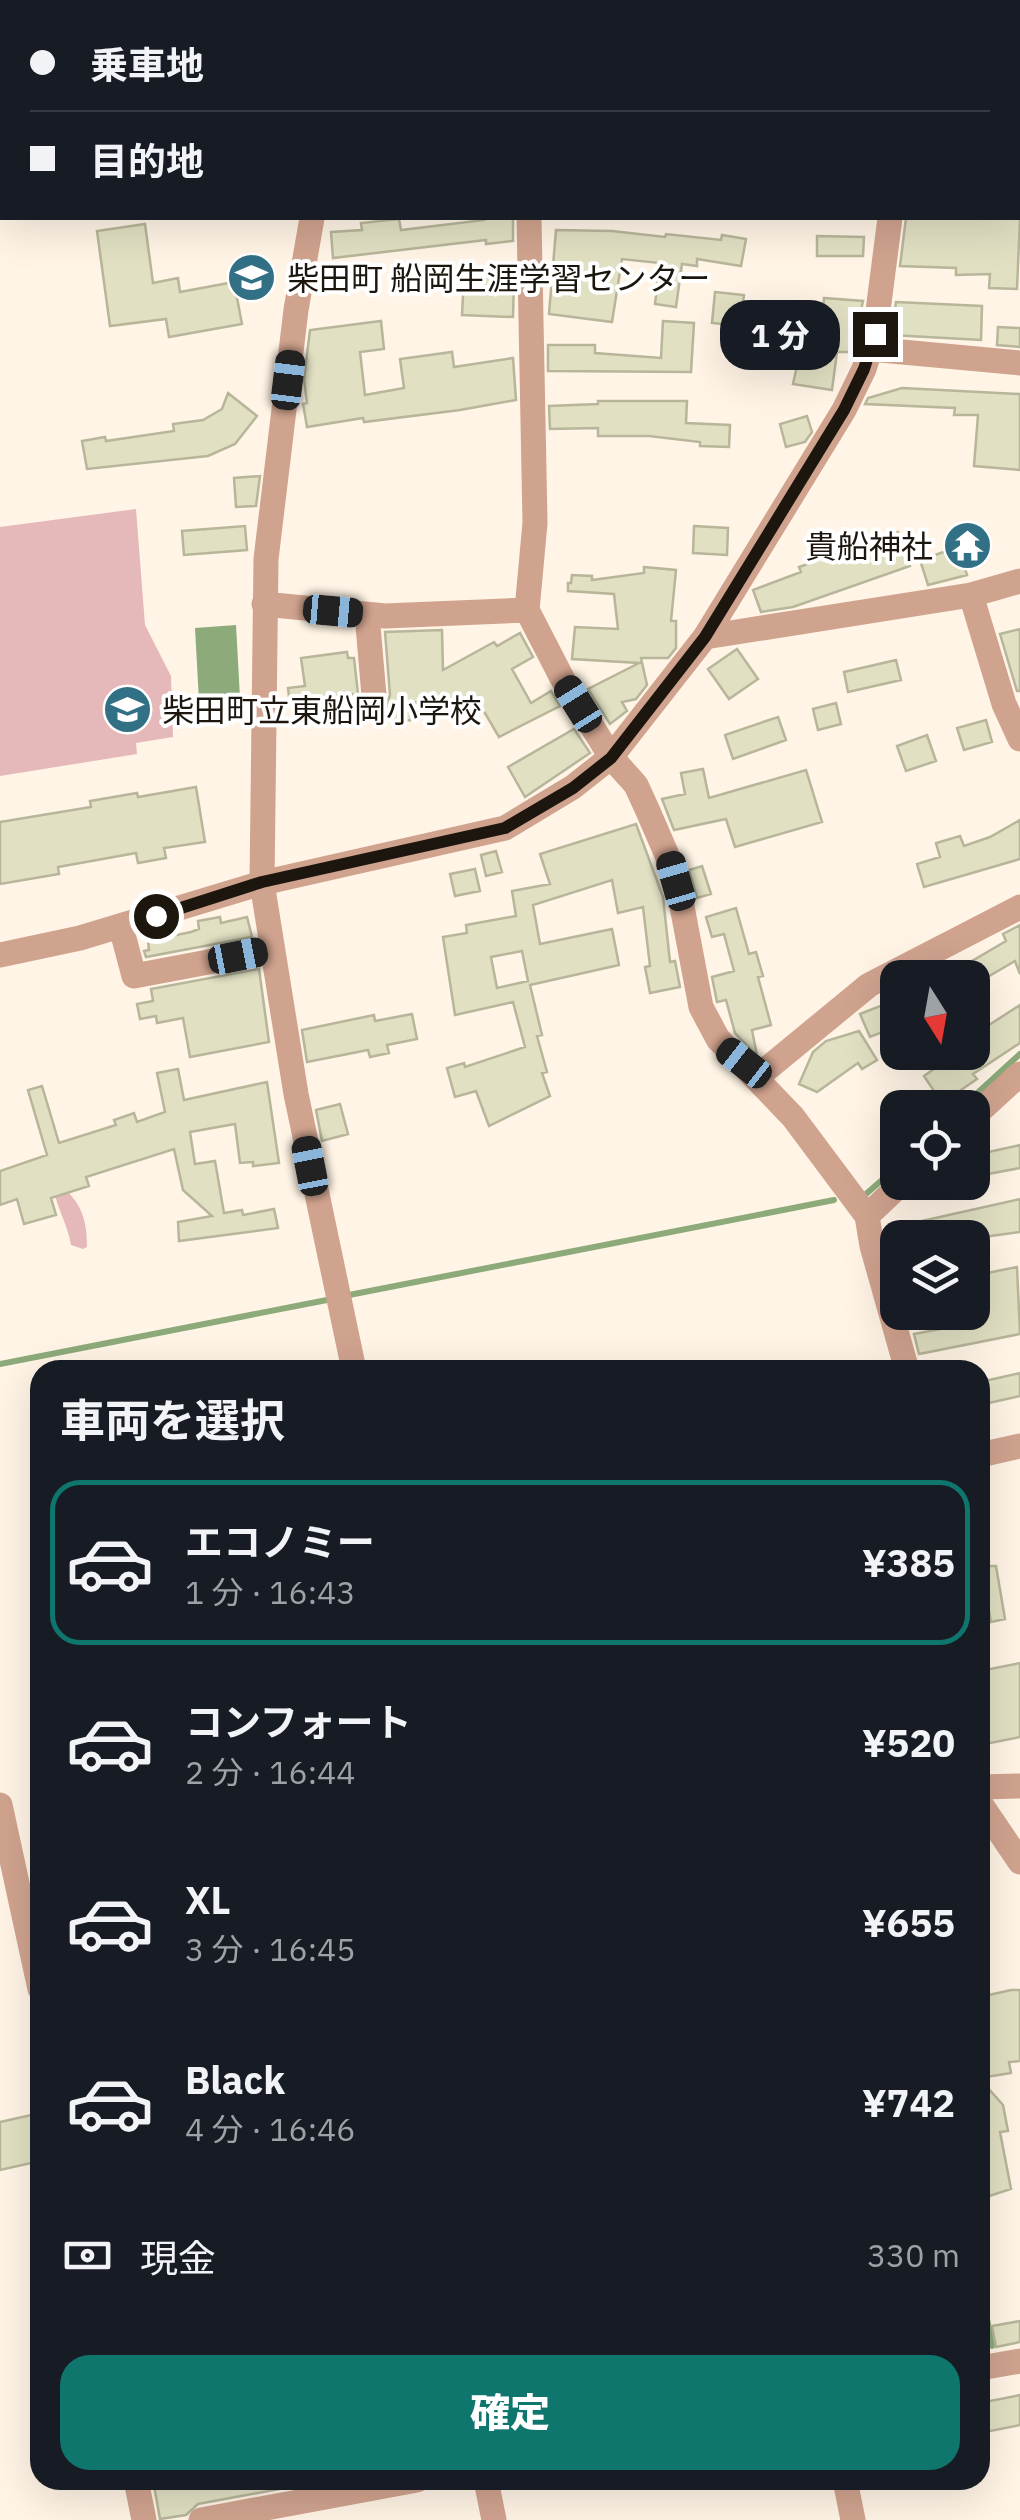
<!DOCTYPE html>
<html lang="ja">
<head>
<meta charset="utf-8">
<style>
  :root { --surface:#171b24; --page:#242831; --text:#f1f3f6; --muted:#9ea1a6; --line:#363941; --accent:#0f766e }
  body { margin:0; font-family:"IBM Plex Sans","Noto Sans JP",sans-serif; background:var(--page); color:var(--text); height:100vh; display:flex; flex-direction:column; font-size:38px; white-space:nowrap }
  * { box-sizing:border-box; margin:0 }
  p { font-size:32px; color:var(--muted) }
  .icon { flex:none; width:55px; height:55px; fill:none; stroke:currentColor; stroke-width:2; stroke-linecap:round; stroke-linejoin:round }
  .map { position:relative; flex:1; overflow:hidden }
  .panel { position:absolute; left:30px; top:1360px; width:960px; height:1130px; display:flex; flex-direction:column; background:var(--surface); border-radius:30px; box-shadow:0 10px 40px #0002 }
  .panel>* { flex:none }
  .hud { position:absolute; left:0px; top:0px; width:1020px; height:220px; box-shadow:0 10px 40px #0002; display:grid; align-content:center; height:220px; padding:0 30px; background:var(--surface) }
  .needle { width:65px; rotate:169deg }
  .buttons { position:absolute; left:880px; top:960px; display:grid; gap:20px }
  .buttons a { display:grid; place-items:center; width:110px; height:110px; border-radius:20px; background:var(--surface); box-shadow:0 10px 40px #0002; font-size:50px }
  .end { position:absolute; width:45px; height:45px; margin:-22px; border:12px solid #1d160e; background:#fff; box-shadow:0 0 0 5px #fff }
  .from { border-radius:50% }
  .bubble { position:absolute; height:70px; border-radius:30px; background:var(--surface); box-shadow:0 10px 40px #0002; font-size:32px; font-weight:800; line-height:70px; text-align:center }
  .car { position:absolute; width:30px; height:60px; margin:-30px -15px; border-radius:12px; box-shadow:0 0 8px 2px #0007; background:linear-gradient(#222 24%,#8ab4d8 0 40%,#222 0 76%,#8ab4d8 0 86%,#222 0) }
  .hud b { display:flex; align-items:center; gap:35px; height:95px; font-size:38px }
  .hud b+b { border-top:2px solid var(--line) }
  .hud i { width:25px; height:25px; background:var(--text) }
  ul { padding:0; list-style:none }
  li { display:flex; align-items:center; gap:30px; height:165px; margin:0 20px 15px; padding:0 10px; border:5px solid transparent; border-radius:30px }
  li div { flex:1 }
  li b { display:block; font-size:38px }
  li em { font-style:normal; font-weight:800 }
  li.current { border-color:var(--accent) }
  li>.icon { width:90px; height:90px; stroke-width:1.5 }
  h2 { padding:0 30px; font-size:45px; line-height:120px }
  .pay { display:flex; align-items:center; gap:25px; height:110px; padding:0 30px; font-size:38px }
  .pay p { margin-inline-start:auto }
  .cta { display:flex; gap:20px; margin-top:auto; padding:20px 30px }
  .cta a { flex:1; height:115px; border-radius:30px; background:var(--accent); color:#fff; font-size:40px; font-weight:800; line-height:115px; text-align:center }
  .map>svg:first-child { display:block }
  .green { fill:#e5b9b9 }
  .water { fill:#8caa7a }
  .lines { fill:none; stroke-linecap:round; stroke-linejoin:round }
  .stream { stroke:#8caa7a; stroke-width:6 }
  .building { fill:#e1e0c3; stroke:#b7b69a; stroke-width:2.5; fill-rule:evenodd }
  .minor { stroke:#d0a38e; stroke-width:25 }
  .route { stroke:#1d160e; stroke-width:12 }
  .labels { text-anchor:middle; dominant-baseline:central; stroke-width:8; stroke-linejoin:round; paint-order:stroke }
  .poi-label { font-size:32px; fill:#1d160e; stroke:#fff; text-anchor:start }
</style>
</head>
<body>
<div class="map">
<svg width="1020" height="2520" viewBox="0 0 1020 2520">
  <rect width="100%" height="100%" fill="#fff4e5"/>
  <path class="green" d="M136 509 145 625 171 676 173 737 136 743 137 754 0 776V527Z
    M62 1187C82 1203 87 1221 87 1247L83 1249 71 1245C68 1226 58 1210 54 1191Z"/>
  <path class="water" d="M236 625 240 698 199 701 195 628Z"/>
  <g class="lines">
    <path class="stream" d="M961 1108 1020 1054
      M866 1194 898 1166
      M344 1296 834 1200
      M0 1364 332 1299
      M980 2281 992 2346"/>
  </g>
  <path class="building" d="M483 218H513V241L486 244V240L333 258 331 232 362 230 361 223 399 219 401 230 484 220Z
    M906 218H1020L1017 289 989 288 990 274 956 275V268L900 266Z
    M145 224 153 283 178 278 180 292 234 282 242 324 169 337 166 319 110 326 97 231Z
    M556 230 612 231 665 237 666 234 721 240 722 235 746 239 741 266 697 259V266L682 264 676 307 655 304 660 263 622 259 612 322 549 314Z
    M817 236 864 237 863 256H817Z
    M464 276 514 279 513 317 462 315Z
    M715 292 744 295 743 301 779 303 778 330 712 323Z
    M824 298 863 301 852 352H837L832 390 793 384 799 357 820 361Z
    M896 302 982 306 981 340 891 335Z
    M381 321 384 349 360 352 365 395 404 388 400 359 452 352 454 367 513 358 516 400 460 410 364 422 363 418 307 427 303 404 307 403 304 379 310 330Z
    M663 321 694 323 691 372 548 371V345H595V353L661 358Z
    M998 327 1020 328V347L997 345Z
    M902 388 1020 394V470L974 466 978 415H954L955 408 865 404 868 398Z
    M228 393 257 416 235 444 208 456 87 469 82 441 105 437 106 441 174 431 173 424 203 420 222 409Z
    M598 401H687L686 423 730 425 729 447 700 446V442L649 436H598V428L550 429 549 406 598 404Z
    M807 416 812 432 805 442 786 447 780 424Z
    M260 476 256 506 236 507 234 478Z
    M245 526 247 550 184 555 182 531Z
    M694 526 728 528 727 555 693 553Z
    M898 532 910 566 793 607 761 612 753 590 801 572 799 567Z
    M958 547 967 575 928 585 920 560Z
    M644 567 676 570 671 621H676V648L668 658H641L647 685 636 699 622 702 627 711 610 724 588 689 639 663 572 659 575 627 618 629 614 594 568 591V583H571L572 575 592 576V580L644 573Z
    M1020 629V691H1017L1000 634Z
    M442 630 443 670 494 642 497 646 520 633 533 657 512 669 531 703 551 691 560 706 499 737 475 696 459 703 458 700 411 703 413 720 391 721 386 706 390 695 385 632Z
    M737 649 758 679 729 699 708 669Z
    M347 652 348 658H354L358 694 312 697 313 702 290 705 288 688 305 686 301 658Z
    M896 660 901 680 848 692 844 672Z
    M836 703 841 724 818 730 813 709Z
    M778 717 786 740 733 759 725 735Z
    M986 720 992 742 964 750 957 728Z
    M574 729 590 753 525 797 508 767Z
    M927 735 936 761 906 771 897 746Z
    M703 769 709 798 806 770 822 822 735 847 726 819 674 830 662 799 685 794 681 773Z
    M196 787 205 842 164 848 166 858 138 863 136 853 58 867 59 874 0 884V822L91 807 90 801 137 793 138 797Z
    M1020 820V859L924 887 917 864 940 857 936 843 960 836 964 846 990 837Z
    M636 824 663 897 670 962 675 961 680 987 650 993 645 967 650 966 643 907 618 913 612 880 533 905 540 944 612 929 619 965 530 985 542 1035 537 1036 547 1072 542 1073 550 1096 489 1126 476 1091 455 1097 447 1068 464 1063 465 1067 525 1047 513 1002 455 1015 443 937 467 933 466 925 516 916 512 891 550 884 540 854ZM522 951 528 981 497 988 491 957Z
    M496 851 502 872 486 876 481 855Z
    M702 866 711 894 697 898 689 870Z
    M475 869 480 891 455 896 450 874Z
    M736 908 749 954 756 952 763 976 758 977 771 1025 752 1030 757 1056 735 1033 726 1000 717 1002 712 977 734 971 724 934 712 937 706 917Z
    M220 917 221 923 247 917 252 937 146 957 144 951 149 950 148 941 191 932 199 929 198 921Z
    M1020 925V974L1015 961 972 986V978H943L1006 941 1003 934Z
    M259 969 269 1042 190 1057 183 1018 157 1023 156 1016 140 1019 137 1004 153 1001 151 989Z
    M898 999V1026L870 1037 860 1014Z
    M1020 1005V1043L973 1074 977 1079 942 1103 924 1076 958 1052H972V1036Z
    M412 1014 417 1039 387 1045 389 1053 370 1057 368 1050 307 1062 302 1030 374 1015 375 1021Z
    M859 1031 877 1060 862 1069 858 1063 817 1092 799 1084 813 1052 826 1041Z
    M178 1069 184 1100 267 1082 279 1163 253 1166V1162L240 1163 235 1124 190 1132 195 1164 215 1161 224 1213 242 1210 243 1215 274 1209 278 1228 179 1241 178 1222 212 1216 183 1190 174 1149 86 1177 89 1186 51 1198 56 1215 24 1224 17 1199 0 1205V1171L47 1155 28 1090 42 1086 59 1143 116 1125 114 1120 134 1113 137 1122 165 1112 157 1073Z
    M340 1104 348 1134 322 1141 316 1110Z
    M1020 1145V1168L988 1174 984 1153Z
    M1020 1199V1232L976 1238H887L886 1229Z
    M1017 1267 1020 1334 919 1354 914 1334 972 1323V1276Z
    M1020 1373V1396L980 1405V1382Z
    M981 1566H996L1005 1619 991 1622Z
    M1020 1663V1737L980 1745V1671Z
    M1011 1990H1020V2061L1009 2062 1011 2073 980 2078V1997Z
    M980 2079 1003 2105 1008 2131 1000 2132 1011 2189 983 2198 980 2181Z
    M40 2113V2161L0 2170V2122Z
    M1020 2321V2342L996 2347 992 2326Z
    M1020 2395V2425L980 2433V2403Z
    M153 2480H328L198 2504 186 2515 160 2519Z"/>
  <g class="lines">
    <path class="minor" d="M529 0 542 2
      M791 0V2
      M182 2 195 0
      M341 2 342 0
      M0 41H2
      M1018 53 1020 54
      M312 218 296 310 266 559 262 883 296 1094 354 1370
      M529 218 535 523 527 610 562 678 611 757 636 785 647 809 670 862 681 901 701 1007 718 1039 793 1117 867 1216 872 1246 907 1370
      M870 349 1020 363
      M971 595 1004 704 1020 739
      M264 604 385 616 527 610
      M367 614 374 696
      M705 637 971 595 1020 581
      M121 927 134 976 272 950
      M0 955 80 938 262 883 505 828 573 787 611 757 705 637 844 410 864 369 875 334 890 218
      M757 1077 869 985 1020 907
      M972 1118 1020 1074
      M867 1216 903 1182
      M980 1455 1020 1446
      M980 1787 1020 1786
      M980 1803 1020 1862
      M0 1805 40 1989
      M980 2368 1020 2361
      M136 2480 144 2520
      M486 2480 494 2520
      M845 2480 853 2520
      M201 2520 417 2480"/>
  </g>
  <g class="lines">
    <path class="route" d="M156 916 262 882 505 828 573 788 611 758 705 637 844 410 864 369 875 334"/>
  </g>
  <defs>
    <symbol id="school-disc" viewBox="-11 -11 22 22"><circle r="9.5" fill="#317085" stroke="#fff"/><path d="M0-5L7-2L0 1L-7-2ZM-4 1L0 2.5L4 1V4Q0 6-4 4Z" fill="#fff"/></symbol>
    <symbol id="temple-disc" viewBox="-11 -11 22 22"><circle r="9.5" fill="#317085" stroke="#fff"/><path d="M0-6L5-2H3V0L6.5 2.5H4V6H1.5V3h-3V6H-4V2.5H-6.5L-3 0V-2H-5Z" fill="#fff"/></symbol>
  </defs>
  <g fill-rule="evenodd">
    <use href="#school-disc" x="224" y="250" width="55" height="55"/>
    <use href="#temple-disc" x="940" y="518" width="55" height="55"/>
    <use href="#school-disc" x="100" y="682" width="55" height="55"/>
  </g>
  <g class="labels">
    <g class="poi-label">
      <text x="287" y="278">柴田町 船岡生涯学習センター</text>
      <text x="933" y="546" text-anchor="end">貴船神社</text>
      <text x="162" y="710">柴田町立東船岡小学校</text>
    </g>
  </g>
</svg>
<div class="buttons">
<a><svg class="needle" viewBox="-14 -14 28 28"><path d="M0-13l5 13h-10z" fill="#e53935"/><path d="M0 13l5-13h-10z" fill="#9ea1a6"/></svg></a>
<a><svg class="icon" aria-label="locate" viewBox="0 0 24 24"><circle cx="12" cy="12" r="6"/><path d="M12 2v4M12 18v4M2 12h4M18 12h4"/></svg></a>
<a><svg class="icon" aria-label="layers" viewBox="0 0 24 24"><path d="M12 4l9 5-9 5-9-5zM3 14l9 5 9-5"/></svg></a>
</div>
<i class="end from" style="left:156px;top:916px"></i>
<i class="end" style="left:875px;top:334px"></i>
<div class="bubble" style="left:720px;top:300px;width:120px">1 分</div>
<i class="car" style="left:288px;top:380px;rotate:7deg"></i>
<i class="car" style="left:333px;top:611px;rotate:95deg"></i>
<i class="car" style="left:578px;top:704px;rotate:328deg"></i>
<i class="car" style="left:676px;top:881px;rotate:344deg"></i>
<i class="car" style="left:238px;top:956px;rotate:79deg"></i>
<i class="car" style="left:744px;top:1063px;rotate:308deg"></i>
<i class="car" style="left:310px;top:1166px;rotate:349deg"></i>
<div class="hud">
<b><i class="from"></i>乗車地</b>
<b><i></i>目的地</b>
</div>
<section class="panel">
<h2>車両を選択</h2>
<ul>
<li class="current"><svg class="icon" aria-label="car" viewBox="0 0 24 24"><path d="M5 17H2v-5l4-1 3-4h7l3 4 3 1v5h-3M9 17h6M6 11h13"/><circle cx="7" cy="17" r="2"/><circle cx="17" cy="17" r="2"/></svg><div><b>エコノミー</b><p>1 分 · 16:43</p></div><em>¥385</em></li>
<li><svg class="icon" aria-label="car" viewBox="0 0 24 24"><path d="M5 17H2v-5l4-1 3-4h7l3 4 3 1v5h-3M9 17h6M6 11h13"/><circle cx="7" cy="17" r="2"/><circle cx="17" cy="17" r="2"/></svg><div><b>コンフォート</b><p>2 分 · 16:44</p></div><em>¥520</em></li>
<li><svg class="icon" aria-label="car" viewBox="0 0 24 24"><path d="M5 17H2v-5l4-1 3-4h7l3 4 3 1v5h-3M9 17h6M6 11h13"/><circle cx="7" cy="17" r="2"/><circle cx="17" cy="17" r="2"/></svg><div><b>XL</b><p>3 分 · 16:45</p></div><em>¥655</em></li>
<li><svg class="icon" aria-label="car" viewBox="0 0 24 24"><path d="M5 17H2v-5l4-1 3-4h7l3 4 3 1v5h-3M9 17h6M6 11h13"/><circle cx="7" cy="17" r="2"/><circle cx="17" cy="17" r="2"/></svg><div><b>Black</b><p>4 分 · 16:46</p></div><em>¥742</em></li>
</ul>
<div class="pay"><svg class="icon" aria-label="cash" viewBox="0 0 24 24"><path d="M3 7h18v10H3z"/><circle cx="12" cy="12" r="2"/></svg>現金<p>330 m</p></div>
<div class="cta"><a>確定</a></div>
</section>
</div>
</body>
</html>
